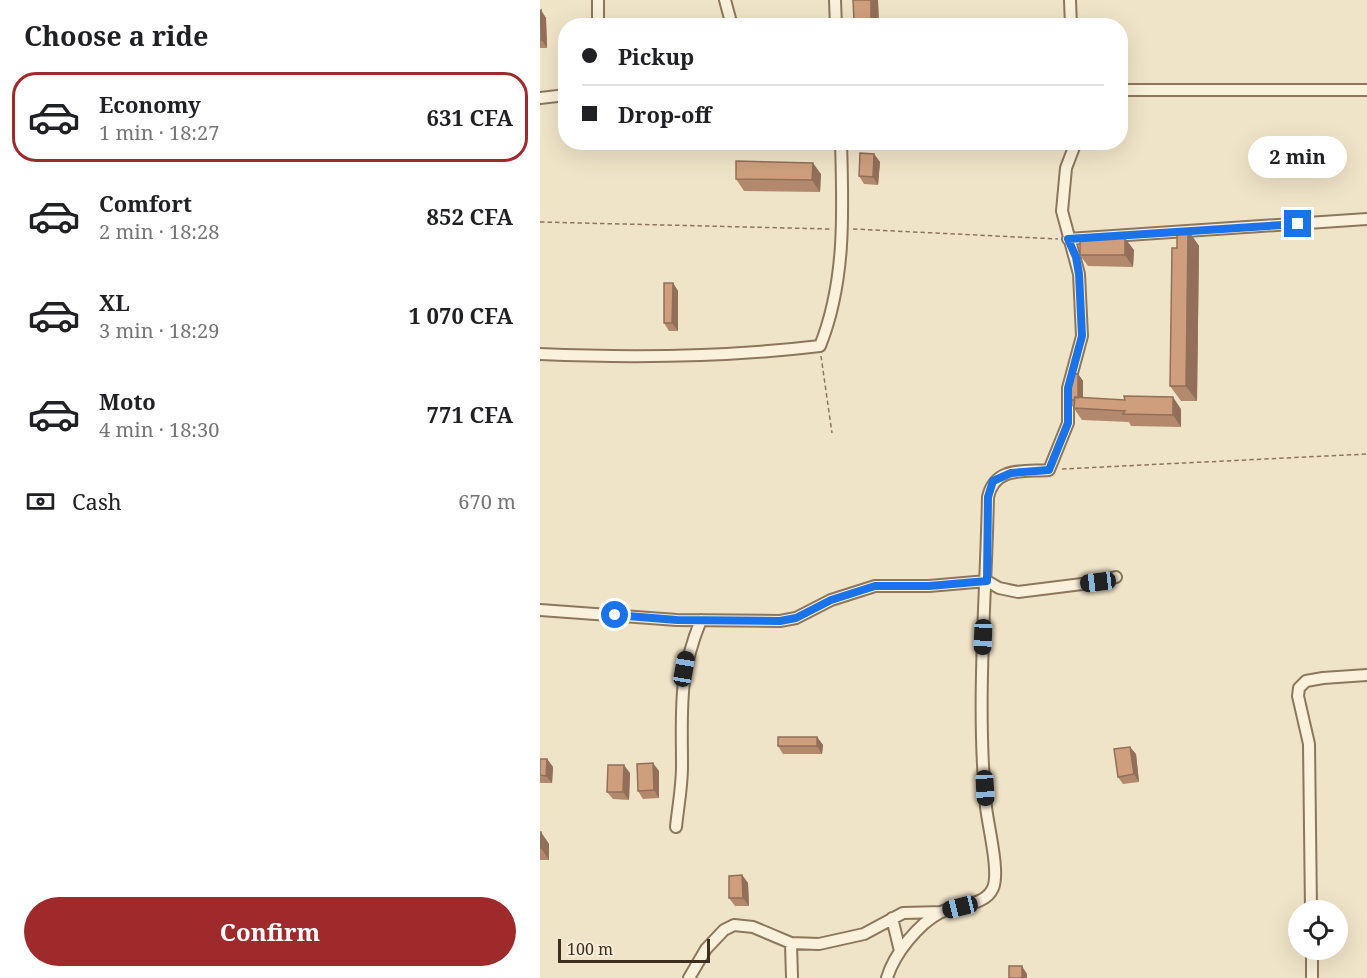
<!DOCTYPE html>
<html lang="en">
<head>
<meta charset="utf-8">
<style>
  :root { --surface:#fff; --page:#f2f2f2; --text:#202124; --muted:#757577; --line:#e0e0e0; --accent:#9e2a2b }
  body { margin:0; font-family:"Noto Serif",serif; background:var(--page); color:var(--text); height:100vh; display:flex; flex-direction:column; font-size:22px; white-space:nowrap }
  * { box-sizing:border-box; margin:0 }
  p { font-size:20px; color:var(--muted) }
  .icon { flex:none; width:33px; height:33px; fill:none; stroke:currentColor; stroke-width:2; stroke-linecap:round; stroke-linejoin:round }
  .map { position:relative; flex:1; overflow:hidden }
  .panel { display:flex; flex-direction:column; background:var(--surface); width:540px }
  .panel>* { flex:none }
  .top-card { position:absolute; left:18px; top:18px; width:570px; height:132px; border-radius:24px; box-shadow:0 6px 24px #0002; display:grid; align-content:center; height:132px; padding:0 24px; background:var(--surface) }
  .fabs { position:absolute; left:748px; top:900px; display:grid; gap:12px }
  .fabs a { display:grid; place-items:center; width:60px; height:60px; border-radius:50%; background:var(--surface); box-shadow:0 6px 24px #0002; font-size:30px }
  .scale { position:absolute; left:18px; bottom:15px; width:152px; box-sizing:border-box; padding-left:6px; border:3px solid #3d2e20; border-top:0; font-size:16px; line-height:21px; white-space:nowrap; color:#3d2e20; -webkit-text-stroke:4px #f7eed8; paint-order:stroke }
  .end { position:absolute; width:27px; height:27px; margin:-14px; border:8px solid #1a73e8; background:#fff; box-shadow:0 0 0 3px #fff }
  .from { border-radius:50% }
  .bubble { position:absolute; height:42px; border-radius:21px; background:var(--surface); box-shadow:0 6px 24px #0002; font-size:20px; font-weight:700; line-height:42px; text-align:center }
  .car { position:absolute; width:18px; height:36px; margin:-18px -9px; border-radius:8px; box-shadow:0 0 4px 2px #0007; background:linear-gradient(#222 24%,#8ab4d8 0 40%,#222 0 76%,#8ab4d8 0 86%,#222 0) }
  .top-card b { display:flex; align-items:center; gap:21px; height:57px; font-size:22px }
  .top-card b+b { border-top:2px solid var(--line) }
  .top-card i { width:15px; height:15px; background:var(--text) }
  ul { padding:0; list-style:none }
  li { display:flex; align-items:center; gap:18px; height:90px; margin:0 12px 9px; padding:0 12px; border:3px solid transparent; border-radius:24px }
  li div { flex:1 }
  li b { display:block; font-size:22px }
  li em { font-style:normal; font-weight:700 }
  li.active { border-color:var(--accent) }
  li>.icon { width:54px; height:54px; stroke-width:1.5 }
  h2 { padding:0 24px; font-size:27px; line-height:72px }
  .pay { display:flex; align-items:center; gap:15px; height:66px; padding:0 24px; font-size:22px }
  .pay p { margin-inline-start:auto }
  .button { display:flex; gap:12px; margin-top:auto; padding:12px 24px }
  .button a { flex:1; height:69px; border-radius:36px; background:var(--accent); color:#fff; font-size:24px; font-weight:700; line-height:69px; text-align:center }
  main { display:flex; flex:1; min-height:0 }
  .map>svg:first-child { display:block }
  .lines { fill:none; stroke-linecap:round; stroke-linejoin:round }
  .minor-casing { stroke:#8d765c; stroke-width:14 }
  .path { stroke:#8d765c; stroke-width:1.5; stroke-dasharray:4.5 3; stroke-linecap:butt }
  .minor { stroke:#faf1dc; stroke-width:10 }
  .wall { fill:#b2896c }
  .shaded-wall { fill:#916f58 }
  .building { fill:#cf9f7d; stroke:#916f58; stroke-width:1.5 }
  .route { stroke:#1a73e8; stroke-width:8 }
</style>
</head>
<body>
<main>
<section class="panel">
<h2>Choose a ride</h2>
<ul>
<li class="active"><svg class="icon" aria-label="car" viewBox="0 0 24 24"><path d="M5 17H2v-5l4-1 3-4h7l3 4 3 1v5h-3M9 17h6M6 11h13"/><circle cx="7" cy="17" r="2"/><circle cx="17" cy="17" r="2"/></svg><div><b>Economy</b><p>1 min · 18:27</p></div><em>631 CFA</em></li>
<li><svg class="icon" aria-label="car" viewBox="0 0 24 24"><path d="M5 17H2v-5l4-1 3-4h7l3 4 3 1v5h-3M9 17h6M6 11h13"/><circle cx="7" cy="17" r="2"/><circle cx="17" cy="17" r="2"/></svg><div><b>Comfort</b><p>2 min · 18:28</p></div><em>852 CFA</em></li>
<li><svg class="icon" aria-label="car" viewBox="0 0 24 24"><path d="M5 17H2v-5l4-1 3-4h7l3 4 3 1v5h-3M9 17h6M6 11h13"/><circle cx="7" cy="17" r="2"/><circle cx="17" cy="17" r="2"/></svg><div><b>XL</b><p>3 min · 18:29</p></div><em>1 070 CFA</em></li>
<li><svg class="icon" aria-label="car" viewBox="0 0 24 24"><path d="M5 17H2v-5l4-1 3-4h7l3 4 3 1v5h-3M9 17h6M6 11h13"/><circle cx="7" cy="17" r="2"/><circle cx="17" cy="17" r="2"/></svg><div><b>Moto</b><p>4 min · 18:30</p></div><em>771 CFA</em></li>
</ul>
<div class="pay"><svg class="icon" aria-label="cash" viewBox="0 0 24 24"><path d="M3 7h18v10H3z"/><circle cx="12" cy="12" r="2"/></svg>Cash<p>670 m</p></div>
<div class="button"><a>Confirm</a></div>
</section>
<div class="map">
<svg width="827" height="978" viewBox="0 0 827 978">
  <rect width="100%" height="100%" fill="#f0e4c8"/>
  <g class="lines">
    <defs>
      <path id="minor" d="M58 0V26
        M185 0 192 26
        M295 0 296 26
        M530 0 531 26
        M580 90H827
        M0 98 26 95
        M528 239 827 219
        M0 354C92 358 188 357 280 346 306 281 303 211 301 142
        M0 610 137 620 240 621 256 618 291 600 335 586H389L447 581 459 588 478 592 558 582 576 577
        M136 827C138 807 142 787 142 767 142 709 138 676 161 620
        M771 910 769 744 758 696 759 688 766 681 783 678 827 675
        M352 918 360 951
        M251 943 252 978
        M772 950V978
        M149 978 166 949 184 930 194 925 213 927 251 943 279 944 324 934 363 913 402 912
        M347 978C354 954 378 924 401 912 416 904 445 907 453 888 460 872 448 826 446 807 436 704 446 600 448 497 455 466 483 472 509 470L528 423V388L542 336 539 274 522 211 526 168 536 142"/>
    </defs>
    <use href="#minor" class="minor-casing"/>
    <path class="path" d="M0 222 290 229
      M313 229 518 239
      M281 356 292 433
      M522 469 827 454"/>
    <use href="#minor" class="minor"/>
  </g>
  <path class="wall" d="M313 0H338L339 26H317L314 21Z
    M0 11 6 18 7 48H0Z
    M334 154 340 162 338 185 324 184 319 176Z
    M281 174 280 192 204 191 196 179Z
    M648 230 659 246 657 401H641L630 386 637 248Z
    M594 250 593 267 548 266 540 255Z
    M133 283 138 291V331H129L124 323Z
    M538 374 543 381V398L641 409V427L591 426 589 422 542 420 528 400Z
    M277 737 283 745 282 754H243L238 746Z
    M596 754 599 782 583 784 578 777Z
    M0 759H7L13 767 12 783H0Z
    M119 771V798L103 799 98 791Z
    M90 773 89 800 73 799 67 792Z
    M0 832 9 844V860H0Z
    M202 875 208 883 209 906H195L189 898Z"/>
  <path class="shaded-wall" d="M331 0H338L339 26H335L331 20Z
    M1 10 6 18 7 48 2 40Z
    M334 154 340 162 338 185 333 177Z
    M273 163 281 174 280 192 272 180Z
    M648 230 659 246 657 401 646 386Z
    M585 238 594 250 593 267 585 255Z
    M133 283 138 291V331L132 323Z
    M538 374 543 381V407L537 400Z
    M633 397 641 409V427L633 415Z
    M277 737 283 745 282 754 277 746Z
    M590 747 596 754 599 782 594 774Z
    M7 759 13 767 12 783 6 776Z
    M113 763 119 771V798L114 790Z
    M84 765 90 773 89 800 83 792Z
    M1 832 9 844V860L1 848Z
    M202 875 208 883 209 906 203 898Z
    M482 966 487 974V978H482Z"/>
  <path class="building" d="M313 0H331V20L314 21Z
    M1 10 2 40H0V11Z
    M320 153 334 154 333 177 319 176Z
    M196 161 273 163 272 180 196 179Z
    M637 230H648L646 386H630L632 248H637Z
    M540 238H585V255H540Z
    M124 283H133L132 323H124Z
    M529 373 538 374V398L535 397 534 400H528Z
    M584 396 633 397V415L583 414 585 411 534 408 535 397 585 400Z
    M238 737H277V746H238Z
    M590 747 594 774 578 777 574 749Z
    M0 759H7L6 776 0 775Z
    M113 763 114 790 98 791 97 764Z
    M68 765H84L83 792H67Z
    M0 832H1V848H0Z
    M202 875 203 898H189V876Z
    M469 966H482V978H469Z"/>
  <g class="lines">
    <path class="route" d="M75 615 137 620 240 621 256 618 291 600 335 586H389L447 581 448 497 453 481 471 473 509 470 528 423V388L542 336 539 274 536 257 528 239 758 224"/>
  </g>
</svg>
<div class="fabs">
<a><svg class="icon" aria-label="locate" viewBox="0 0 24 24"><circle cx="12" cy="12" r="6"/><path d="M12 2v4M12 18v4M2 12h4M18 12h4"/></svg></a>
</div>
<div class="scale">100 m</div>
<i class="end from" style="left:75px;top:615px"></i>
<i class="end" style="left:758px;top:224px"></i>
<div class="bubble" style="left:708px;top:136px;width:99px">2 min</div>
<i class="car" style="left:558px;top:582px;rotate:263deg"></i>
<i class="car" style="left:443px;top:637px;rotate:182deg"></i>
<i class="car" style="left:144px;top:669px;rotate:10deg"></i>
<i class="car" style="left:445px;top:788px;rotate:177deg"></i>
<i class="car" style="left:420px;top:907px;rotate:256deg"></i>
<div class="top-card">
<b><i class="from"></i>Pickup</b>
<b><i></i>Drop-off</b>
</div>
</div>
</main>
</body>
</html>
